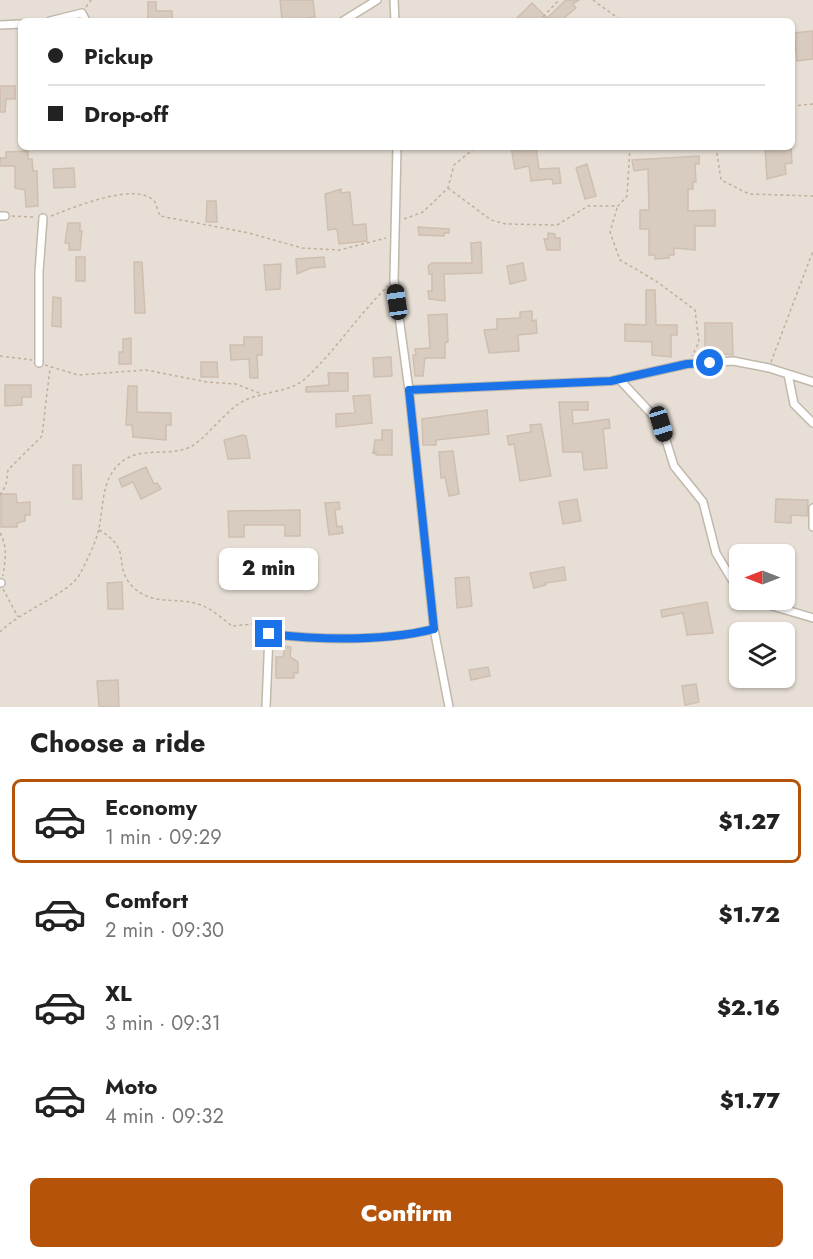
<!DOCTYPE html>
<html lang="en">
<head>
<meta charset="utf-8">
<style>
  :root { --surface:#fff; --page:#f2f2f2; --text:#222; --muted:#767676; --line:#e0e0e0; --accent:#b45309 }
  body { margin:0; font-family:Jost,sans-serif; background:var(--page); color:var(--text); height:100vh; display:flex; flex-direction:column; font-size:22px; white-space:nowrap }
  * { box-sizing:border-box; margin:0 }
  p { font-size:20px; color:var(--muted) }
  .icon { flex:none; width:33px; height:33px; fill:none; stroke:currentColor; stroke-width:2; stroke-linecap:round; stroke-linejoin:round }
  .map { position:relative; height:707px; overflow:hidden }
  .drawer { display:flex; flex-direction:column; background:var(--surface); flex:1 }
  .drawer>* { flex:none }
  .top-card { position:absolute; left:18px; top:18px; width:777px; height:132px; border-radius:9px; box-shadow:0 2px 4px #0004; display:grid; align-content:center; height:132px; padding:0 30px; background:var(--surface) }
  .needle { width:39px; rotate:270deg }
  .buttons { position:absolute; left:729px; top:544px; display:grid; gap:12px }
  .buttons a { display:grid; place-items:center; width:66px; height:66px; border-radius:9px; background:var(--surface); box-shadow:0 2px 4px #0004; font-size:30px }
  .end { position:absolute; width:27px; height:27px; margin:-14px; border:8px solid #1a73e8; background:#fff; box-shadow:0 0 0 3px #fff }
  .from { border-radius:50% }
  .bubble { position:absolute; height:42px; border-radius:9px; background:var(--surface); box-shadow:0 2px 4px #0004; font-size:20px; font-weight:800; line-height:42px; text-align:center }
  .car { position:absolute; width:18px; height:36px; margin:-18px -9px; border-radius:8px; box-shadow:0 0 4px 2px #0007; background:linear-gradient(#222 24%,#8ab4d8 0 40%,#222 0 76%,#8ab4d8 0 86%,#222 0) }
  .top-card b { display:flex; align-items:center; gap:21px; height:57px; font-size:22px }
  .top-card b+b { border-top:2px solid var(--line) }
  .top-card i { width:15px; height:15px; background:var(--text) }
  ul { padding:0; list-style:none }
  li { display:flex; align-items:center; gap:18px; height:84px; margin:0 12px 9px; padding:0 18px; border:3px solid transparent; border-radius:9px }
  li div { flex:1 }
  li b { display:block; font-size:22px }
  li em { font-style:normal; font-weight:800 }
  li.current { border-color:var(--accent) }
  li>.icon { width:54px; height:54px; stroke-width:1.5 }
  h2 { padding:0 30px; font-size:27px; line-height:72px }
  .action { display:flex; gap:12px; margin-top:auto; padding:12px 30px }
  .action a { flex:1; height:69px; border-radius:9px; background:var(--accent); color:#fff; font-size:24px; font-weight:800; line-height:69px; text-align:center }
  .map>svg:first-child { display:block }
  .residential { fill:#e7dfd5; fill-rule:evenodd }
  .building { fill:#d8cbbf; stroke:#cfbfb0; stroke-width:1.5 }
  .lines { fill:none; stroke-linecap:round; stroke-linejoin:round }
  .minor-casing { stroke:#c1b8ac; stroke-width:10 }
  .path { stroke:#c0af9b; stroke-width:1.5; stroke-dasharray:3 3; stroke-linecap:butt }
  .minor { stroke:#fff; stroke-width:7 }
  .route { stroke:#1a73e8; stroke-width:8 }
</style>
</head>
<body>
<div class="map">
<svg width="813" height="707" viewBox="0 0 813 707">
  <rect width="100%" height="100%" fill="#f3eee7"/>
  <path class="residential" d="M0 0H813V707H0ZM21 21H792V147H21ZM740 555H784V600H740ZM740 633H784V678H740Z"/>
  <path class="building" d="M280 0H313L315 17 309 18V21L282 20Z
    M566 0H579L573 4 576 8 564 18 567 21H514L532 3 547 18Z
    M148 2H156V11H172V21H148Z
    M813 31V59L797 61 794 33Z
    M0 86H15V99H6L5 112H0Z
    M511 147H536L539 169 559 168 561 183 553 184 552 179 531 181 529 166 515 169Z
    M765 147H791L792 163 785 164 786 174 767 179Z
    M28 151V159H32L33 171H37L38 206 26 207 25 190 15 188V166H0V158H6V152Z
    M699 156V164H695L696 182H693V189H688V211L715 210V226H695V250L674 248V255H669V258L655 259V255H649V229H640V210H649L648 169 634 171 632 160Z
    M587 164 596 196 585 199 576 168Z
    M74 168 75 187 54 188 53 169Z
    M341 189V193L350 192 353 225 366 224 367 241 339 244 337 229 328 230 325 194Z
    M207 201H216L217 222H206Z
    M68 223H80V231H82L80 250H69V243H65Z
    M418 227 449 229V233H444V236L419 235Z
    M548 233 555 234V238H560V250H547L544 239H548Z
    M481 242 482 273 444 274 445 301 429 299 428 291H432V274H429L428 266 432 263H472L471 243Z
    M76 257H85V281H76Z
    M324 257 325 267 311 268 297 274 296 259Z
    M134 262H142L145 313H135Z
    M523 263 526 280 510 284 507 266Z
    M281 264 280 289 266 290 264 265Z
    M646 290H655L656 325H677V335H671V357L652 355V342L625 341V324L646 325Z
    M53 297 61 298V327L52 326Z
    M532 311V321L536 320 537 333 518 335 519 351 489 353 484 330 497 329V319L520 318V312Z
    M447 314 448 342 445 343V358H425L423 376H415L413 355H416L415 349 430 348 428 315Z
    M705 323H732L733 355 705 352Z
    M244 337H262V355H257L258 378H250L249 359 231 360 230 345H244Z
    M131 338V364H119V352H123V339Z
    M391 357 392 376 374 377 373 358Z
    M201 362H217L218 377H201Z
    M328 373H348V391L306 392V387L329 385Z
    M5 385H31V397H22V405L5 406Z
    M128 386H137V412L171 413V425H166V440L133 437 132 425H126Z
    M370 395 372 423 336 427V414L355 413 353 396Z
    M559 402H588V410H572L573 424 609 419 610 428 603 429 607 468 584 470 582 452H563Z
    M487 410 489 434 436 440V445H423L422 419Z
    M541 424 551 476 520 481 514 444 509 445 507 436 531 432 530 425Z
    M382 430H392V455H376V452L373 453 375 440H382Z
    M243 435 246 436 250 458 228 459 224 440Z
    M453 451 459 494 449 496 445 477 441 478 439 452Z
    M73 465H81L82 499H73Z
    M146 467 154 484 157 483 161 489 141 499 133 482 122 487 119 479Z
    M1 494H16L17 503 30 502V515H25V521L17 523V527H1Z
    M577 499 581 521 563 524 559 502Z
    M776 499 808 500 807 516 791 515V523L775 522Z
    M339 502 340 509 335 510 337 527 342 526 343 533 329 535 325 503Z
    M300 510V536H285V525H244V537H229L228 511Z
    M564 567 566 580 545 583 546 585 534 588 530 573Z
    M469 577 472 606 457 608 455 578Z
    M122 582 123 609H108L107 583Z
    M707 602 713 633 687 635 683 613 662 617 661 610Z
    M285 646 291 647 290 657 298 662V673H294V678H276V657H283Z
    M488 667 490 676 471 680 469 670Z
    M118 680 119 707H99L97 681Z
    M696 684 699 702 685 705 682 686Z"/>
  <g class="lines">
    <defs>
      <path id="minor" d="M394 0 395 21
        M50 21 82 13 86 21
        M343 21 377 0
        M0 25 21 24
        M397 147 394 280 409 390 434 629 449 707
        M0 216H5
        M39 363V272L43 218
        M788 374 794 404 813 423
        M619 379 661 424 674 466 703 502 716 553 740 593
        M409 390 611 381 687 364 733 361 769 368 813 382
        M813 508V527
        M0 583H1
        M752 600 813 618
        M266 707 269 634C322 640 381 642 434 629"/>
    </defs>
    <use href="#minor" class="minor-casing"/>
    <path class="path" d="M593 0 622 21
      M86 7 91 0
      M539 21 559 0
      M792 106 813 104
      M648 147H666
      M716 147 721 180 749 194 813 196
      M448 188 491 220 506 224 557 225 588 206H618L627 196 630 147
      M617 208 610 232 620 260 656 281 695 310 699 342 692 356
      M12 216 34 217
      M51 216C72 208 138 180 155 202 157 206 158 212 160 216L249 233 302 248 340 250 386 238
      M404 219 423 212 448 188 454 165 476 147
      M0 356 32 360
      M771 362 813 251
      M45 365 78 375 146 370 207 382 236 384 259 393
      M0 495 6 485 8 470 42 436 50 368
      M99 530C134 550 112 565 132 586 152 607 177 596 201 605 212 609 223 619 232 626L254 624 263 630
      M0 533C8 546 5 562 3 576
      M3 589 18 617
      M0 632C19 612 70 593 80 574 87 560 96 543 99 528 104 504 101 474 126 459 144 447 174 457 192 446 207 437 223 414 240 403 259 391 291 393 306 378 336 350 358 315 388 286"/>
    <use href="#minor" class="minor"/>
  </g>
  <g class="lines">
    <path class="route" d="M269 634C322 640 381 642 434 629L409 390 611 381 687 364 710 363"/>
  </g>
</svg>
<div class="buttons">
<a><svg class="needle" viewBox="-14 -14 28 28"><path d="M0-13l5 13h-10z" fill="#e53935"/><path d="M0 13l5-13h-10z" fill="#767676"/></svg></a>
<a><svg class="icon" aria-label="layers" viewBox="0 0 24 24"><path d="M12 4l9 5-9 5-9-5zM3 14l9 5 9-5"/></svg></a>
</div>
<i class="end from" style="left:710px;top:363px"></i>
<i class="end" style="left:269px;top:634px"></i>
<div class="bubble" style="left:219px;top:548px;width:99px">2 min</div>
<i class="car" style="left:397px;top:302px;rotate:352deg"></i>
<i class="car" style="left:661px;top:424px;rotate:163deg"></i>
<div class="top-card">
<b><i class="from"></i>Pickup</b>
<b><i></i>Drop-off</b>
</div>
</div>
<section class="drawer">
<h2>Choose a ride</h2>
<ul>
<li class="current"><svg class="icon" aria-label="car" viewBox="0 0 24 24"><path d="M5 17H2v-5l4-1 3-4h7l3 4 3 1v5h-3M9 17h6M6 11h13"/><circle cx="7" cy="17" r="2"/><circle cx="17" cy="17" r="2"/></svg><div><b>Economy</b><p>1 min · 09:29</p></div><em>$1.27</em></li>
<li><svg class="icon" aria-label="car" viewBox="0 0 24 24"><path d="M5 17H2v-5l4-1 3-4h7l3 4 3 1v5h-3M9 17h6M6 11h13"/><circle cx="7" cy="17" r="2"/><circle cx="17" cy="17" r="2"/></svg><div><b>Comfort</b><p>2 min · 09:30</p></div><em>$1.72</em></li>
<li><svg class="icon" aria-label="car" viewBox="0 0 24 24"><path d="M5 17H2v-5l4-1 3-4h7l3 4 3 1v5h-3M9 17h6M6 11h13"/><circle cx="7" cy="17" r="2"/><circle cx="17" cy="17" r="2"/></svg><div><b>XL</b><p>3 min · 09:31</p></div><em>$2.16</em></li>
<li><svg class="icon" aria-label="car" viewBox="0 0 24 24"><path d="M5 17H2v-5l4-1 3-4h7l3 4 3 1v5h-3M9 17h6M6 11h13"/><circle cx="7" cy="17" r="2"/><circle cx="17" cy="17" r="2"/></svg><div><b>Moto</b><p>4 min · 09:32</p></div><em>$1.77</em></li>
</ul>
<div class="action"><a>Confirm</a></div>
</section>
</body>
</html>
